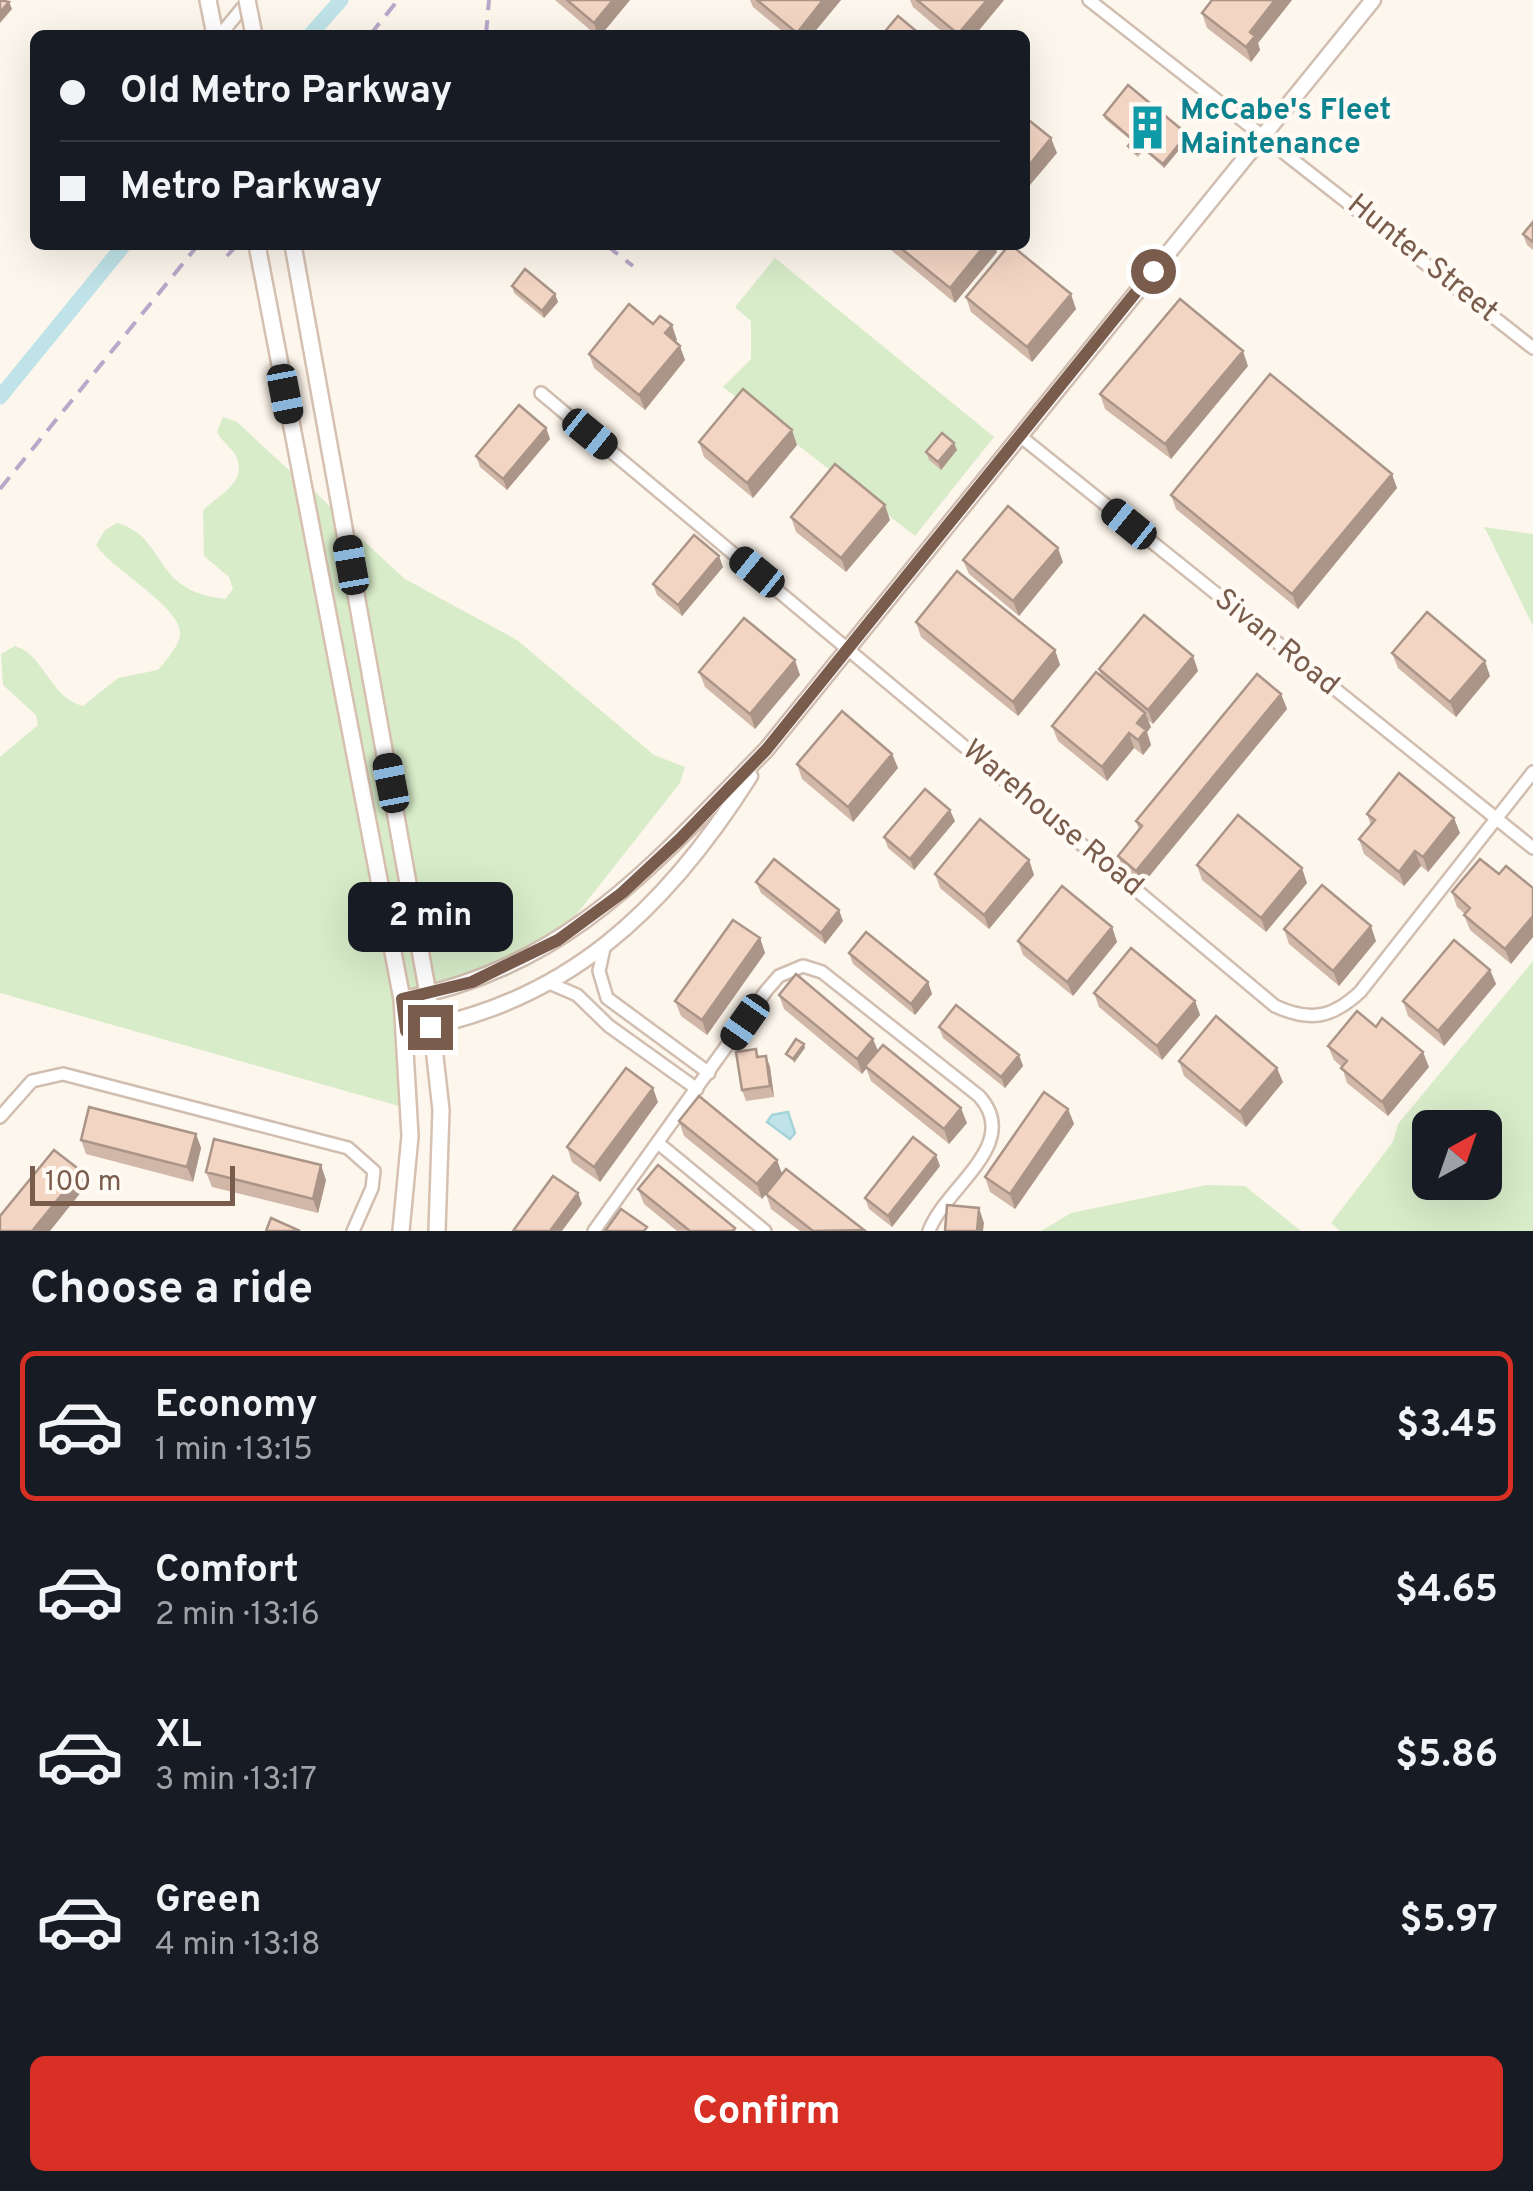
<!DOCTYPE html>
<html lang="en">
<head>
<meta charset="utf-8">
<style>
  :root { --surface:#171b24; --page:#242831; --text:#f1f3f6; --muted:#9ea1a6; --line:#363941; --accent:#d93025 }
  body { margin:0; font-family:Overpass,sans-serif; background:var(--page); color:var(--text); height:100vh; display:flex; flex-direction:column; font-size:38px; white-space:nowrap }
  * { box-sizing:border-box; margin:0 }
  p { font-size:32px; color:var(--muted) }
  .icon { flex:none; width:55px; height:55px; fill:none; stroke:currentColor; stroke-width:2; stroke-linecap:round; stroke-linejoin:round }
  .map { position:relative; height:1231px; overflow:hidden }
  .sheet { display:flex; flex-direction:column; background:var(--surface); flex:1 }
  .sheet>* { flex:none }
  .banner { position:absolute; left:30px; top:30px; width:1000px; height:220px; border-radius:15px; box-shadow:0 10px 40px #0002; display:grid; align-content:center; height:220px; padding:0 30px; background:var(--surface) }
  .needle { width:65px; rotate:40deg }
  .fabs { position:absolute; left:1412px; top:1110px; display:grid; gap:20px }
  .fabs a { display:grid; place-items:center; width:90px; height:90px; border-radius:15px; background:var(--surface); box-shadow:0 10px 40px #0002; font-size:50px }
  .scale { position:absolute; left:30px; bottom:25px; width:205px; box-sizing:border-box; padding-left:10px; border:5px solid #7a5c4d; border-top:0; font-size:28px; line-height:35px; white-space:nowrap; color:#7a5c4d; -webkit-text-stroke:8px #fffaf3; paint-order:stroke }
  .end { position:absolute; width:45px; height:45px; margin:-22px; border:12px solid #7a5c4d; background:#fff; box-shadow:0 0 0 5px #fff }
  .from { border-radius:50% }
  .bubble { position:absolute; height:70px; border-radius:15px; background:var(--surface); box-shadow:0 10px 40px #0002; font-size:32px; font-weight:700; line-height:70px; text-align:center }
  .car { position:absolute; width:30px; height:60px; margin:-30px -15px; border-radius:12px; box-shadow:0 0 8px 2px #0007; background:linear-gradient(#222 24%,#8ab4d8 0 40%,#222 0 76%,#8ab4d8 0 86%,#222 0) }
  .banner b { display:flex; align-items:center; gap:35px; height:95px; font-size:38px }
  .banner b+b { border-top:2px solid var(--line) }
  .banner i { width:25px; height:25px; background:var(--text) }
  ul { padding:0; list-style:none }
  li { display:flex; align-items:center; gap:30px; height:150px; margin:0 20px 15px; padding:0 10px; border:5px solid transparent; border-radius:15px }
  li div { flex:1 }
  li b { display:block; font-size:38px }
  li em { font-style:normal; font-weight:700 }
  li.active { border-color:var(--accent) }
  li>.icon { width:90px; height:90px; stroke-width:1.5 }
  h2 { padding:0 30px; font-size:45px; line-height:120px }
  .primary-button { display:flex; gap:20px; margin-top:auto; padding:20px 30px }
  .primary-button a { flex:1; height:115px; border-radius:15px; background:var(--accent); color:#fff; font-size:40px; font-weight:700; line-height:115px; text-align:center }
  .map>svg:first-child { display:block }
  .green { fill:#d8ecc9; fill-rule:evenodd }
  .water { fill:#bfe3e8; stroke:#a5d3da; stroke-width:2.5 }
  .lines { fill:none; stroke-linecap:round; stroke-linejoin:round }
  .canal { stroke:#bfe3e8; stroke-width:15 }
  .minor-casing { stroke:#d1beb0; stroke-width:16 }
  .tertiary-casing { stroke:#d1beb0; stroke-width:19 }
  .secondary-casing { stroke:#d6c0b0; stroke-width:20 }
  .minor { stroke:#fff; stroke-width:11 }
  .tertiary { stroke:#fff; stroke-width:14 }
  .secondary { stroke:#fff; stroke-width:15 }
  .rail { stroke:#b9a8c9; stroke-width:4; stroke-dasharray:15 10; stroke-linecap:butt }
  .secondary-bridge-casing { stroke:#d6c0b0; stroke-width:20; stroke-linecap:butt }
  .secondary-bridge { stroke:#fff; stroke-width:15 }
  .wall { fill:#d1b7a8 }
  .shaded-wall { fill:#aa9588 }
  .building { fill:#f3d5c3; stroke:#aa9588; stroke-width:2.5 }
  .route { stroke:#7a5c4d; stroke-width:12 }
  .labels { text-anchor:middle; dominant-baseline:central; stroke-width:9; stroke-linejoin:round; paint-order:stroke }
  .culture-label { font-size:30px; font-weight:bold; fill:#0d838f; stroke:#fffaf3; text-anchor:start }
  .street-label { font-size:30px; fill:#7a5c4d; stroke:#fffaf3 }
</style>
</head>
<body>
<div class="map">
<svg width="1533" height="1231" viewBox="0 0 1533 1231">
  <rect width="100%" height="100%" fill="#fdf6ec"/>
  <path class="green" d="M775 258 994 437 915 536 723 387 751 359V321L735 307Z
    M223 417 237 422 292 473 395 1001 406 1108 0 993V757L38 725 36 715 3 685 1 654 15 646C44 654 50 698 83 706L118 678 158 670C166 660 177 649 180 636 185 609 112 570 96 545L105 530 117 523C168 537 150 591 225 599L233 589 229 577 204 556 203 511C216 496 247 484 237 458 234 450 222 442 217 432Z
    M310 486 333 510 419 988 409 990Z
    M1483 527 1533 534V626L1486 530Z
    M353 531 405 579 517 640 654 755 685 767 680 783 569 924 504 962 434 985Z
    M1533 961V1231H1340L1331 1223 1393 1142 1398 1124ZM1430 1128H1485V1182H1430Z
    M1207 1185 1245 1186 1301 1231H1041L1071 1213Z"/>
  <path class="water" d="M788 1112 795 1133 790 1139 767 1122 772 1115Z"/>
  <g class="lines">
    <path class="canal" d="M310 35 341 0
      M0 397 124 245"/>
    <defs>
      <path id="minor" d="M1089 0 1533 348
        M220 35 249 0
        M541 393 1275 1006C1310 1022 1332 1018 1360 992L1533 772
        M1020 436 1533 848
        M604 948 599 971 607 998 709 1073
        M549 983 577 995 609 1026 697 1089
        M0 1117 32 1081 63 1074 348 1148 374 1171 372 1188 353 1231
        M658 1143 765 1231
        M594 1231 766 991 779 976 803 966 822 972 979 1096C1023 1144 945 1187 929 1231"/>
      <path id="tertiary" d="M402 999C569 968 653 864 766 750L1373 0
        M406 1031C566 1005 666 909 750 776"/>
      <path id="secondary" d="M208 0 215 35
        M257 245 402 999 410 1136 401 1231
        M293 245 428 994 441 1110 437 1231"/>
    </defs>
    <use href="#minor" class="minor-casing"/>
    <use href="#tertiary" class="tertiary-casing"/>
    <use href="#secondary" class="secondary-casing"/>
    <use href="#minor" class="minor"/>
    <use href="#tertiary" class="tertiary"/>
    <use href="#secondary" class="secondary"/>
    <path class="rail" d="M370 35 398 0
      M486 35 489 0
      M606 245 633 266
      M227 256 237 245
      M0 489 198 245"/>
    <defs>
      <path id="secondary-bridge" d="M247 0 254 35"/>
    </defs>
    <use href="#secondary-bridge" class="secondary-bridge-casing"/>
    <use href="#secondary-bridge" class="secondary-bridge"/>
  </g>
  <path class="wall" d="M555 0H630L601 35H596Z
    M750 0H841L812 35H787L753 7Z
    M910 0H1004L975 35H946L913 7Z
    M1212 0H1292L1258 43 1260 50 1251 62 1207 28 1202 13Z
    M1104 115 1189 138 1164 168 1144 150 1138 157 1129 150 1128 146 1132 141 1105 119Z
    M1533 222V250L1527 245 1523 234Z
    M885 245H994L997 252 955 303Z
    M512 286 555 294 558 302 544 318 514 293Z
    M966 297 1076 309 1032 362 971 312Z
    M653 324 677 340 676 342 685 360 645 410 594 368 589 354Z
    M1248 366 1171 459 1105 409 1100 394Z
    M546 428 550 439 507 490 480 467 476 456Z
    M699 442 797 445 753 498 704 457Z
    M957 450 941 470 929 460 926 452Z
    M1397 488 1298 609 1176 509 1171 495Z
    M791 517 890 520 846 572 796 532Z
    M963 560 1063 562 1019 616 969 574Z
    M723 567 682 616 657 595 653 584Z
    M916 622 1055 650 1060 665 1018 716 921 637Z
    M1392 653 1490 676 1456 717 1398 668Z
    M1193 656 1198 671 1153 724 1148 720 1151 727 1147 732 1151 745 1143 755 1134 748 1107 781 1058 741 1052 726 1102 678 1099 669Z
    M699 672 800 675 755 729 705 687Z
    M1281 694 1287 709 1142 885 1124 870 1118 856 1139 830 1136 821Z
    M892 754 898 768 853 822 802 779 797 764Z
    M1367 814 1460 833 1428 872 1421 866 1404 886 1364 854 1359 839 1371 825Z
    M955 821 914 870 888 848 884 837Z
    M1029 860 1034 875 989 929 940 888 935 874Z
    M1197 865 1307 883 1266 932 1202 880Z
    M1499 874 1533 888V937L1511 964 1470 930 1464 915 1465 914 1457 907 1452 892Z
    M756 882 843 921 825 944 761 893Z
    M1112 927 1117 942 1073 996 1023 955 1018 941Z
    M1284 929 1376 941 1339 986 1289 944Z
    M760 938 765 953 707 1035 681 1016 675 1001Z
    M849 953 928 982 932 994 915 1015 853 964Z
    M1490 970 1496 984 1444 1046 1408 1016 1403 1001Z
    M1094 993 1195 1001 1200 1015 1162 1060 1099 1007Z
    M779 995 878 1051 967 1123 949 1144 871 1081 866 1068 862 1074 784 1009Z
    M939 1027 1019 1055 1023 1066 1005 1088 943 1038Z
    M1328 1046 1429 1067 1388 1116 1347 1083 1342 1067 1334 1060Z
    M756 1049 759 1057 766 1056 770 1067 774 1097 746 1101 742 1090Z
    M1179 1061 1283 1082 1246 1127 1184 1076Z
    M658 1102 600 1182 572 1162 567 1147Z
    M1068 1109 1074 1124 1015 1209 990 1192 985 1177Z
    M679 1121 777 1160 782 1174 865 1231H800L771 1209 766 1194 762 1199 684 1136Z
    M196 1134 201 1148 193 1182 86 1154 81 1140Z
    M940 1166 892 1227 869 1209 865 1198Z
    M206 1172 326 1180 318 1213 212 1187Z
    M638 1189 735 1228 736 1231H677L644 1204Z"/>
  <path class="shaded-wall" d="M613 0H630L601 35H598L594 23Z
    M823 0H841L812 35H797V33Z
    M987 0H1004L975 35H958Z
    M1275 0H1292L1258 43 1260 50 1251 62 1246 47 1250 32Z
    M9 2 12 9 0 23V12Z
    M1187 134 1189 138 1164 168 1163 164Z
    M1051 138 1057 153 1025 191V170Z
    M985 245H994L997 252 955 303 950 288Z
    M555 294 558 302 544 318 542 311Z
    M1071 294 1076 309 1032 362 1027 347Z
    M672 325 677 340 670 348 665 333Z
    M680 346 685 360 645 410 639 395Z
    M1243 351 1248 366 1171 459 1165 444Z
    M546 428 550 439 507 490 503 479Z
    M792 430 797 445 753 498 747 483Z
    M954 443 957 450 941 470 938 462Z
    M1392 474 1397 488 1298 609 1292 594Z
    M885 505 890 520 846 572 841 558Z
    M1058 548 1063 562 1019 616 1013 601Z
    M719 556 723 567 682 616 678 605Z
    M1055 650 1060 665 1018 716 1013 702Z
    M1193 656 1198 671 1153 724 1148 710Z
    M795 660 800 675 755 729 750 714Z
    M1485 661 1490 676 1456 717 1450 702Z
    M1281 694 1287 709 1142 885 1136 871Z
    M1145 713 1151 727 1147 732 1151 745 1143 755 1138 740 1137 723Z
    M1129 733 1134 748 1107 781 1102 767Z
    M892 754 898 768 853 822 848 807Z
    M950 810 955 821 914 870 910 859Z
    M1454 818 1460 833 1428 872 1423 857Z
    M1415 851 1421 866 1404 886 1399 872Z
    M1029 860 1034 875 989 929 984 915Z
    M1302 868 1307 883 1266 932 1261 918Z
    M839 910 843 921 825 944 821 933Z
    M1533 916V937L1511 964 1505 949Z
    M1371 926 1376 941 1339 986 1333 971Z
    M1112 927 1117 942 1073 996 1067 982Z
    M760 938 765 953 707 1035 702 1020Z
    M1490 970 1496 984 1444 1046 1438 1031Z
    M928 982 932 994 915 1015 911 1004Z
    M1195 1001 1200 1015 1162 1060 1157 1046Z
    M873 1039 879 1053 862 1074 857 1059Z
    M804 1044 805 1048 794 1063 793 1059Z
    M1423 1052 1429 1067 1388 1116 1382 1102Z
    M1019 1055 1023 1066 1005 1088 1001 1077Z
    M766 1056 770 1067 774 1097 770 1086Z
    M1277 1068 1283 1082 1246 1127 1240 1112Z
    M653 1088 658 1102 600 1182 594 1167Z
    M961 1108 967 1123 949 1144 944 1129Z
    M1068 1109 1074 1124 1015 1209 1010 1194Z
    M196 1134 201 1148 193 1182 187 1167Z
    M936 1155 940 1166 892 1227 888 1216Z
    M777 1160 782 1174 762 1199 757 1184Z
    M321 1165 326 1180 318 1213 313 1199Z
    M81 1171 86 1186 50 1231H32Z
    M578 1193 582 1204 562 1231H550Z
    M979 1208 984 1223 983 1231H977Z"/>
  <path class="building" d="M0 0 9 2 0 12Z
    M567 0H613L594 23Z
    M757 0H823L797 33Z
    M917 0H987L958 34Z
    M1212 0H1275L1250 32 1255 36 1246 47 1202 13Z
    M898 16 921 35H882Z
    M1128 85 1187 134 1163 164 1142 147 1137 153 1128 146 1133 140 1104 115Z
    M1025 117 1051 138 1025 170Z
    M1533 222V242L1523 234Z
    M897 245H985L950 288Z
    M1009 245H1011L1071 294 1027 347 966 297Z
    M525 269 555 294 542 311 512 286Z
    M1180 299 1243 351 1165 444 1100 394Z
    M629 304 653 324 660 316 672 325 665 333 680 346 639 395 589 354Z
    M1270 374 1392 474 1292 594 1171 495Z
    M743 389 792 430 747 483 699 442Z
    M519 405 546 428 503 479 476 456Z
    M942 433 954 443 938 462 926 452Z
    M835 464 885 505 841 558 791 517Z
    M1008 506 1058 548 1013 601 963 560Z
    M694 535 719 556 678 605 653 584Z
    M957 571 1055 650 1013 702 916 622Z
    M1427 612 1485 661 1450 702 1392 653Z
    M1144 615 1193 656 1148 710 1099 669Z
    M744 618 795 660 750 714 699 672Z
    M1096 672 1145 713 1137 723 1146 730 1138 740 1129 733 1102 767 1052 726Z
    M1257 674 1281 694 1136 871 1118 856 1142 826 1136 821Z
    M842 711 892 754 848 807 797 764Z
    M1399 773 1454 818 1423 857 1415 851 1399 872 1359 839 1375 820 1367 814Z
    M925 789 950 810 910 859 884 837Z
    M1238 815 1302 868 1261 918 1197 865Z
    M980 819 1029 860 984 915 935 874Z
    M774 859 839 910 821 933 756 882Z
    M1480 859 1499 874 1506 866 1533 888V916L1505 949 1464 915 1470 908 1452 892Z
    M1322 885 1371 926 1333 971 1284 929Z
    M1062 886 1112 927 1067 982 1018 941Z
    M733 920 760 938 702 1020 675 1001Z
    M866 932 928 982 911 1004 849 953Z
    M1454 940 1490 970 1438 1031 1403 1001Z
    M1131 948 1195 1001 1157 1046 1094 993Z
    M796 974 873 1039 857 1059 779 995Z
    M956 1005 1019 1055 1001 1077 939 1027Z
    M1357 1011 1376 1027 1382 1018 1423 1052 1382 1102 1341 1068 1347 1061 1328 1046Z
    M1216 1016 1277 1068 1240 1112 1179 1061Z
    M796 1039 804 1044 793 1059 786 1054Z
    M883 1045 961 1108 944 1129 865 1066Z
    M756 1049 757 1057 766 1056 770 1086 742 1090 736 1052Z
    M626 1068 653 1088 594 1167 567 1147Z
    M1044 1092 1068 1109 1010 1194 985 1177Z
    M699 1096 777 1160 757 1184 679 1121Z
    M89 1107 196 1134 187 1167 81 1140Z
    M913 1137 936 1155 888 1216 865 1198Z
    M214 1139 321 1165 313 1199 206 1172Z
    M54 1150 81 1171 32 1231H0V1216Z
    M658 1165 735 1228 732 1231H690L638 1189Z
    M786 1169 864 1230 813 1231 766 1194Z
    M553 1176 578 1193 550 1231H513Z
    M947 1205 979 1208 977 1231H945Z
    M621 1209 647 1227 644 1231H605Z
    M271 1218 300 1231H266Z"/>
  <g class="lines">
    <path class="route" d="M430 1027 406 1031 402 999 472 982 558 940 622 893 680 839 766 750 1153 271"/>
  </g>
  <defs>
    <symbol id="building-bare" viewBox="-9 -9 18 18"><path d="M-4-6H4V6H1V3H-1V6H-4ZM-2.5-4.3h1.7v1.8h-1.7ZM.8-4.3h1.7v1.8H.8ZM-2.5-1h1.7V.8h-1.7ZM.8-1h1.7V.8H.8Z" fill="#0f9aa8" stroke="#fffaf3" stroke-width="2.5" paint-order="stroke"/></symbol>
  </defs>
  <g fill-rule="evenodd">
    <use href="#building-bare" x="1116" y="96" width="63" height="63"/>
  </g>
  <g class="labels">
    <g class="culture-label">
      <text x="1180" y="111">McCabe's Fleet<tspan x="1180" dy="34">Maintenance</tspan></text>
    </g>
    <g class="street-label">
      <text transform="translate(1422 259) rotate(39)">Hunter Street</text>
      <text transform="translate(1276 643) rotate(39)">Sivan Road</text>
      <text transform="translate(1052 819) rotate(40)">Warehouse Road</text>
    </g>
  </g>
</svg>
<div class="fabs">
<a><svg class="needle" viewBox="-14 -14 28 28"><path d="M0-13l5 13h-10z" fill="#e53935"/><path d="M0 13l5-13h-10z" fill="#9ea1a6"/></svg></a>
</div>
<div class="scale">100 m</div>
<i class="end from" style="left:1153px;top:271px"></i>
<i class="end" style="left:430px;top:1027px"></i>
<div class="bubble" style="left:348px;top:882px;width:165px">2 min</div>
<i class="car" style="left:285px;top:394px;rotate:169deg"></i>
<i class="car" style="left:590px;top:434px;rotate:129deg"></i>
<i class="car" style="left:1129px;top:524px;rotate:309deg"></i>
<i class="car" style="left:351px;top:565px;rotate:350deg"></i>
<i class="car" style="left:757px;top:572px;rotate:309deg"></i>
<i class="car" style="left:391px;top:783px;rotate:349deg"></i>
<i class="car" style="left:745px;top:1022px;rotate:215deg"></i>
<div class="banner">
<b><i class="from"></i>Old Metro Parkway</b>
<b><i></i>Metro Parkway</b>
</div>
</div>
<section class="sheet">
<h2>Choose a ride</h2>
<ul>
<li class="active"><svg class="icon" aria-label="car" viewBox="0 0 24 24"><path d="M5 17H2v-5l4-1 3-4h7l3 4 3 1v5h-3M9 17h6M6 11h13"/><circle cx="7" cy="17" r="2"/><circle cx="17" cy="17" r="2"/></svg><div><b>Economy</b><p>1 min · 13:15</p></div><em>$3.45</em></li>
<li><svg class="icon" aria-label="car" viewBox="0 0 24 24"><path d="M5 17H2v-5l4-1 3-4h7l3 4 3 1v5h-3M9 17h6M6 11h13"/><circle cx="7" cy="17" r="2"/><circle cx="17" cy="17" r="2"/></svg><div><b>Comfort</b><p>2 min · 13:16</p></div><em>$4.65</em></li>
<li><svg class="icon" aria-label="car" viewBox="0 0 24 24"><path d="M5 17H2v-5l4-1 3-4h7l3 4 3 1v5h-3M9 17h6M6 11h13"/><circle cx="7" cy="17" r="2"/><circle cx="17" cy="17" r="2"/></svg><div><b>XL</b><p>3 min · 13:17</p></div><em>$5.86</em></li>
<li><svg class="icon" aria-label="car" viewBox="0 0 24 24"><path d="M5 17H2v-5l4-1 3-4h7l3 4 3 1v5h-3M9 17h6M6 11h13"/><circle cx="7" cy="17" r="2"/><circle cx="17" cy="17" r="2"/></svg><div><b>Green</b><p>4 min · 13:18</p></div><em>$5.97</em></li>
</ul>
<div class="primary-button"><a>Confirm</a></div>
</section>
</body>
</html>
